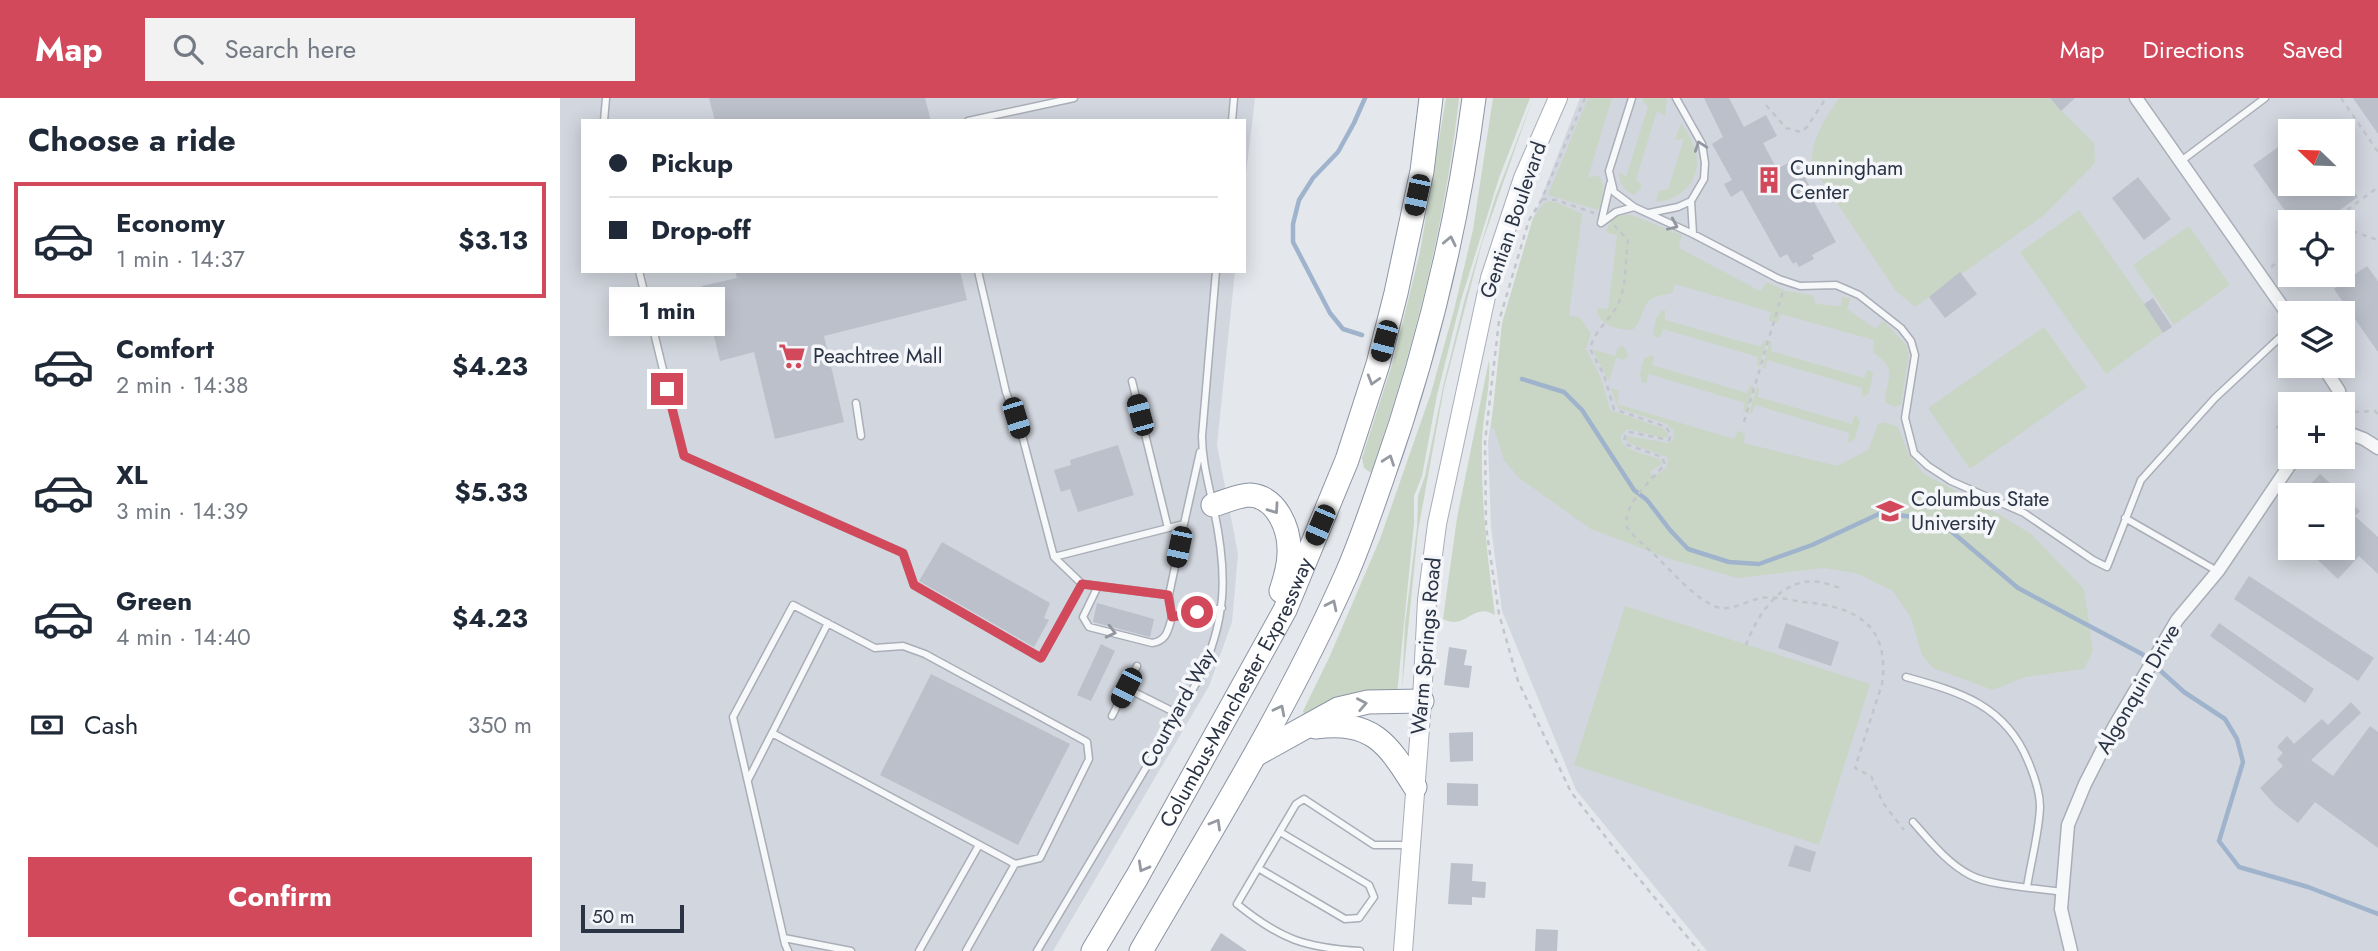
<!DOCTYPE html>
<html lang="en">
<head>
<meta charset="utf-8">
<style>
  :root { --surface:#fff; --page:#f2f2f3; --text:#1f2937; --muted:#747a83; --line:#e0e1e3; --accent:#d1495b }
  body { margin:0; font-family:Jost,sans-serif; background:var(--page); color:var(--text); height:100vh; display:flex; flex-direction:column; font-size:26px; white-space:nowrap }
  * { box-sizing:border-box; margin:0 }
  p { font-size:23px; color:var(--muted) }
  .icon { flex:none; width:38px; height:38px; fill:none; stroke:currentColor; stroke-width:2; stroke-linecap:round; stroke-linejoin:round }
  .map { position:relative; flex:1; overflow:hidden }
  .side { display:flex; flex-direction:column; background:var(--surface); width:560px }
  .side>* { flex:none }
  .hud { position:absolute; left:21px; top:21px; width:665px; height:154px; border-radius:0px; box-shadow:0 4px 18px #0003; display:grid; align-content:center; height:154px; padding:0 28px; background:var(--surface) }
  .needle { width:46px; rotate:293deg }
  .controls { position:absolute; left:1718px; top:21px; display:grid; gap:14px }
  .controls a { display:grid; place-items:center; width:77px; height:77px; border-radius:0px; background:var(--surface); box-shadow:0 4px 18px #0003; font-size:35px }
  .scale { position:absolute; left:21px; bottom:18px; width:103px; box-sizing:border-box; padding-left:7px; border:4px solid #2b3445; border-top:0; font-size:19px; line-height:24px; white-space:nowrap; color:#2b3445; -webkit-text-stroke:5px #f4f6f9; paint-order:stroke }
  .end { position:absolute; width:32px; height:32px; margin:-16px; border:9px solid #d1495b; background:#fff; box-shadow:0 0 0 4px #fff }
  .from { border-radius:50% }
  .bubble { position:absolute; height:49px; border-radius:0px; background:var(--surface); box-shadow:0 4px 18px #0003; font-size:23px; font-weight:700; line-height:49px; text-align:center }
  .car { position:absolute; width:21px; height:42px; margin:-21px -10px; border-radius:9px; box-shadow:0 0 5px 2px #0007; background:linear-gradient(#222 24%,#8ab4d8 0 40%,#222 0 76%,#8ab4d8 0 86%,#222 0) }
  .hud b { display:flex; align-items:center; gap:24px; height:66px; font-size:26px }
  .hud b+b { border-top:2px solid var(--line) }
  .hud i { width:18px; height:18px; background:var(--text) }
  ul { padding:0; list-style:none }
  li { display:flex; align-items:center; gap:21px; height:116px; margin:0 14px 10px; padding:0 14px; border:4px solid transparent; border-radius:0px }
  li div { flex:1 }
  li b { display:block; font-size:26px }
  li em { font-style:normal; font-weight:700 }
  li.on { border-color:var(--accent) }
  li>.icon { width:63px; height:63px; stroke-width:1.5 }
  h2 { padding:0 28px; font-size:32px; line-height:84px }
  .pay { display:flex; align-items:center; gap:18px; height:77px; padding:0 28px; font-size:26px }
  .pay p { margin-inline-start:auto }
  .action { display:flex; gap:14px; margin-top:auto; padding:14px 28px }
  .action a { flex:1; height:80px; border-radius:0px; background:var(--accent); color:#fff; font-size:28px; font-weight:700; line-height:80px; text-align:center }
  header { display:flex; align-items:center; gap:42px; box-sizing:border-box; height:98px; padding:0 35px; background:var(--accent); color:#fff }
  header strong { font-size:33px }
  nav { display:flex; gap:38px; margin-inline-start:auto; font-size:24px }
  .search { width:490px; height:63px; background:var(--page); display:flex; align-items:center; gap:18px; box-sizing:border-box; padding:0 24px; border-radius:0px; color:var(--muted); font-size:26px }
  main { display:flex; flex:1; min-height:0 }
  .map>svg:first-child { display:block }
  .built { fill:#d2d6de; fill-rule:evenodd }
  .green { fill:#c9d6c5 }
  .lines { fill:none; stroke-linecap:round; stroke-linejoin:round }
  .stream { stroke:#9fb4cc; stroke-width:4.5 }
  .building { fill:#bbc0ca }
  .lane-casing { stroke:#a9aeb7; stroke-width:9 }
  .street-casing { stroke:#a9aeb7; stroke-width:15 }
  .secondary-casing { stroke:#a9aeb7; stroke-width:20 }
  .highway-casing { stroke:#8b94a3; stroke-width:25 }
  .path { stroke:#c2c5cb; stroke-width:2.5; stroke-dasharray:5 5; stroke-linecap:butt }
  .lane { stroke:#f7f8fa; stroke-width:6 }
  .street { stroke:#f7f8fa; stroke-width:12 }
  .secondary { stroke:#fff; stroke-width:18 }
  .highway { stroke:#fff; stroke-width:23 }
  .oneway { stroke:#9196a0 }
  .oneway2 { stroke:#959aa2 }
  .route { stroke:#d1495b; stroke-width:9 }
  .labels { text-anchor:middle; dominant-baseline:central; stroke-width:7; stroke-linejoin:round; paint-order:stroke }
  .poi-label { font-size:21px; fill:#2b3445; stroke:#f4f6f9; text-anchor:start }
  .street-label { font-size:21px; fill:#2b3445; stroke:#f4f6f9 }
</style>
</head>
<body>
<header>
<strong>Map</strong>
<div class="search"><svg class="icon" aria-label="search" viewBox="0 0 24 24"><circle cx="10" cy="10" r="6"/><path d="M15 15l6 6"/></svg>Search here</div>
<nav><a>Map</a><a>Directions</a><a>Saved</a></nav>
</header>
<main>
<section class="side">
<h2>Choose a ride</h2>
<ul>
<li class="on"><svg class="icon" aria-label="car" viewBox="0 0 24 24"><path d="M5 17H2v-5l4-1 3-4h7l3 4 3 1v5h-3M9 17h6M6 11h13"/><circle cx="7" cy="17" r="2"/><circle cx="17" cy="17" r="2"/></svg><div><b>Economy</b><p>1 min · 14:37</p></div><em>$3.13</em></li>
<li><svg class="icon" aria-label="car" viewBox="0 0 24 24"><path d="M5 17H2v-5l4-1 3-4h7l3 4 3 1v5h-3M9 17h6M6 11h13"/><circle cx="7" cy="17" r="2"/><circle cx="17" cy="17" r="2"/></svg><div><b>Comfort</b><p>2 min · 14:38</p></div><em>$4.23</em></li>
<li><svg class="icon" aria-label="car" viewBox="0 0 24 24"><path d="M5 17H2v-5l4-1 3-4h7l3 4 3 1v5h-3M9 17h6M6 11h13"/><circle cx="7" cy="17" r="2"/><circle cx="17" cy="17" r="2"/></svg><div><b>XL</b><p>3 min · 14:39</p></div><em>$5.33</em></li>
<li><svg class="icon" aria-label="car" viewBox="0 0 24 24"><path d="M5 17H2v-5l4-1 3-4h7l3 4 3 1v5h-3M9 17h6M6 11h13"/><circle cx="7" cy="17" r="2"/><circle cx="17" cy="17" r="2"/></svg><div><b>Green</b><p>4 min · 14:40</p></div><em>$4.23</em></li>
</ul>
<div class="pay"><svg class="icon" aria-label="cash" viewBox="0 0 24 24"><path d="M3 7h18v10H3z"/><circle cx="12" cy="12" r="2"/></svg>Cash<p>350 m</p></div>
<div class="action"><a>Confirm</a></div>
</section>
<div class="map">
<svg width="1818" height="853" viewBox="0 0 1818 853">
  <rect width="100%" height="100%" fill="#e4e7ec"/>
  <path class="built" d="M0 0H695L684 92V23H23V173H675L657 347 678 456 672 524 649 588 493 853H0Z
    M1020 0H1818V853H1147L1016 692 942 513 931 429 928 344 945 233 973 121ZM1731 33H1783V86H1731ZM1731 124H1783V177H1731ZM1731 215H1783V268H1731ZM1731 306H1783V359H1731ZM1731 397H1783V450H1731Z"/>
  <path class="green" d="M886 0H899C885 128 853 253 811 375L804 370 802 360 834 260 860 154Z
    M933 0H970L939 80 901 202 877 297 862 378 854 398V425L837 596 744 617 743 613 769 560 820 441 871 295 894 212 913 132Z
    M973 0 922 145 884 290 858 433 842 591 845 526 857 429 858 398 865 378 883 289 905 200 935 100Z
    M1028 0H1052L1028 79 1039 78C1046 86 1042 101 1039 111H1035L988 97Z
    M1084 0H1107L1105 18 1097 13 1076 81 1081 87V91L1074 97C1064 93 1059 85 1059 74L1066 79 1088 9 1082 2Z
    M1279 0H1489L1534 45 1535 65 1483 118 1355 209 1336 193 1252 68C1250 43 1265 21 1279 0Z
    M1121 25C1127 34 1133 44 1136 55 1142 82 1121 102 1096 104L1099 93 1108 91 1124 41 1115 42Z
    M989 103 998 105 1022 116 1009 218 1019 219 1031 235 1026 251 1040 278 1050 312 1102 330 1108 335V339L1104 340 1068 331 1061 337C1059 354 1089 356 1101 362L1102 366 1089 374 1095 378 1106 370 1108 362 1107 359 1069 345 1066 341 1067 338 1108 345 1114 341 1113 332 1107 326 1058 310 1051 290 1059 293 1057 306 1174 341 1178 333 1185 335 1184 345 1277 368 1308 352 1318 326 1324 324 1338 329 1348 355 1364 376 1442 418 1471 436 1524 491 1533 553 1524 571 1465 579 1433 592 1373 570 1362 557 1351 520 1333 493 1296 475 1263 470 1178 480 1110 461 1031 431 959 380 944 362 934 330H931L942 225 973 120 985 104Z
    M1519 112 1604 234 1546 276 1460 154Z
    M1063 116 1074 118 1122 137 1119 150 1200 193 1207 184 1226 193 1251 197 1254 199 1255 206 1281 208 1282 199 1291 200 1287 211 1316 231 1322 223 1325 224 1346 247 1349 256 1341 306 1334 309 1325 304C1326 279 1339 272 1313 254L1314 242 1221 216 1217 225 1209 223 1211 214 1115 186 1112 195C1077 201 1090 209 1074 231 1060 234 1041 227 1037 214L1038 210 1048 211 1057 137 1047 135 1046 132 1052 121Z
    M1629 128 1670 187 1614 227 1573 167Z
    M1105 212V222L1201 249 1204 242H1207L1199 269 1197 267 1198 259 1103 231 1100 239 1096 240 1093 235 1096 221 1101 213Z
    M1484 229 1527 289 1410 371 1368 310Z
    M1210 243 1212 244 1211 253 1304 280 1307 273 1310 272 1313 276 1309 295 1302 299V290L1208 262 1205 270H1202Z
    M1062 248 1066 251 1068 258 1064 262 1056 260 1049 283 1032 251 1055 258 1058 250Z
    M1092 257 1094 260 1092 267 1187 295 1190 288 1194 287 1186 315 1183 313 1185 305 1089 276 1086 285H1082L1080 276 1084 261Z
    M929 262C931 289 923 316 922 343 921 405 927 456 935 517 912 503 907 533 883 521L897 420Z
    M1197 288 1199 291 1198 299 1292 326 1294 318H1297L1300 323 1295 341 1288 345 1289 335 1195 307 1192 315 1189 316Z
    M1065 508 1310 586 1259 747 1014 667Z"/>
  <g class="lines">
    <path class="stream" d="M802 237 783 231 770 215 733 144V126L739 102 753 80 778 54 794 25 805 0
      M962 281 1004 294 1022 312 1074 392 1087 402 1110 432 1128 451 1169 464 1199 466 1252 447 1321 415 1378 422 1458 490 1582 556 1624 594 1665 621 1677 641 1683 664 1659 743 1679 769 1748 789 1818 816"/>
  </g>
  <path class="building" d="M149 0H365L371 23H155Z
    M1144 0H1169L1184 29 1206 17 1217 38 1203 45 1217 71 1235 61 1256 100 1253 102 1276 144 1252 157 1254 161 1239 169 1236 164 1233 166 1227 156 1220 160 1182 92 1171 99 1164 86 1172 82 1152 46 1163 39Z
    M1490 0H1515L1501 13Z
    M1793 0H1818V36Z
    M1731 40V86H1789L1798 99 1763 124H1733L1693 67Z
    M1578 79 1611 121 1584 142 1552 100Z
    M1807 168 1818 183V254L1774 191Z
    M175 173H400L407 202 264 238 284 324 215 341 194 254 160 263 142 188 177 180Z
    M1400 174 1417 196 1385 220 1369 199Z
    M1593 200 1612 229 1603 235 1584 206Z
    M558 347 574 397 518 414 510 391 501 394 494 372 511 367 510 362Z
    M1760 376 1783 397H1740Z
    M1783 398 1800 413 1795 418 1818 439V476L1799 458 1778 481 1745 450H1783Z
    M382 444 490 505 484 520 489 522 474 549 359 483Z
    M1689 478 1814 560 1798 583 1674 501Z
    M537 505 594 521 590 539 533 524Z
    M1226 525 1279 544 1271 568 1218 550Z
    M1659 525 1754 591 1745 605 1650 538Z
    M541 546 555 553 531 603 517 597Z
    M889 549 907 552 904 567 912 568 909 590 884 587Z
    M371 576 510 646 458 747 320 677Z
    M1791 604 1801 615 1751 662 1773 678 1810 628 1818 634V750L1755 704 1738 725 1715 707 1700 690 1723 668 1717 661 1723 655 1717 649 1727 638 1734 646 1762 621 1768 627Z
    M913 634V663L890 664 889 635Z
    M887 685 918 686V708L887 707Z
    M1235 747 1256 754 1250 774 1228 768Z
    M891 765 913 766 912 783 926 784 925 800 912 799V807L888 806Z
    M976 831 998 832 997 853H975Z
    M661 835 687 853H650Z"/>
  <g class="lines">
    <defs>
      <path id="lane" d="M1072 0 1049 73 1054 94 1074 109 1133 136 1219 181 1240 188 1276 187 1299 197 1341 230 1351 243 1355 257 1345 320 1354 355 1368 368 1391 383 1464 415 1533 462 1547 469 1581 382 1655 300 1731 229
        M1116 0 1142 46 1145 65 1144 81 1131 103 1133 136
        M44 23 46 0
        M408 23 514 0
        M672 23 674 0
        M1621 63 1705 0
        M1089 115 1118 109 1131 103
        M1041 125 1050 86
        M1041 125 1056 114 1074 109
        M79 173 124 358 343 455 354 487 481 560 522 486 494 459 462 337 446 294 418 173
        M572 283 608 430
        M296 305 301 338
        M1565 420 1657 473
        M494 459 624 426 640 354
        M522 486 609 497 624 426
        M538 488 523 519 529 529 592 545C607 543 608 532 612 519
        M609 497 612 519 662 510
        M1346 579C1400 594 1445 607 1468 663 1474 677 1480 694 1480 709 1479 735 1471 763 1467 789
        M566 590 618 616
        M552 618 577 568
        M212 635 268 525
        M188 682 212 635 455 766 480 760 529 661 527 644 365 556 343 548 315 550 233 507 173 619 225 846 228 853
        M1353 724C1370 743 1387 765 1410 777 1430 788 1478 790 1502 794
        M698 770 785 821 799 820 814 799 809 787 720 734
        M224 840 291 853
        M359 853 419 747
        M406 853 455 766
        M477 853 637 584C667 524 668 477 654 412 649 387 642 364 642 338L656 173
        M800 853C745 850 720 841 677 806L736 706 744 701 814 747H849"/>
      <path id="street" d="M1576 0 1731 221
        M1763 268 1779 293 1781 306
        M1783 317 1786 333
        M1783 333 1804 341 1818 350
        M1511 853 1501 811 1508 727 1525 686 1554 629 1617 522 1658 473 1735 359"/>
      <path id="secondary" d="M843 853 862 603 867 502 877 426 930 180 963 80 998 0"/>
      <g id="highway">
        <path d="M653 407C664 404 679 397 690 397 717 399 730 431 729 455 729 468 725 481 721 493"/>
        <path d="M755 629C812 622 827 644 855 689"/>
        <path d="M697 656 778 611 808 604 862 603"/>
        <path id="s1" d="M533 853 577 779 725 512 787 362 818 266 836 195 862 73 871 0"/>
        <path d="M581 853C653 729 729 607 787 475 800 445 811 413 822 381 866 257 897 131 914 0"/>
      </g>
    </defs>
    <use href="#lane" class="lane-casing"/>
    <use href="#street" class="street-casing"/>
    <use href="#secondary" class="secondary-casing"/>
    <use href="#highway" class="highway-casing"/>
    <path class="path" d="M1025 0 981 103 969 122 939 223 925 344 926 429 939 516 958 583 1011 694 1061 759 1139 853
      M1781 0 1818 54
      M1206 7 1226 30 1241 34 1247 29 1266 0
      M982 101 996 102 1034 115
      M1771 124 1818 89
      M1054 127 1068 142C1065 161 1067 186 1059 204 1052 221 1034 232 1030 251L1044 277 1054 311 1106 329 1111 337 1109 342 1070 334 1066 335 1064 343 1068 347 1102 359 1105 366C1092 382 1062 406 1067 429 1075 441 1087 449 1097 459 1113 475 1134 499 1154 508 1170 515 1185 503 1201 500 1214 498 1230 502 1243 504 1296 509 1330 526 1322 586L1295 670 1311 678 1323 705 1344 732
      M1783 130 1818 142
      M1711 169 1731 154
      M1794 314 1815 313 1818 316
      M1184 324 1223 193
      M1716 330 1731 317
      M1186 547C1197 517 1222 478 1259 484 1266 485 1274 488 1280 490"/>
    <use href="#lane" class="lane"/>
    <use href="#street" class="street"/>
    <use href="#secondary" class="secondary"/>
    <use href="#highway" class="highway"/>
  </g>
  <defs><path id="oneway-chevron" d="M-2-3.5L2.5 0L-2 3.5" fill="none" stroke-width="1.6" stroke-linecap="round" stroke-linejoin="round" transform="scale(1.75)"/></defs>
  <g class="oneway">
    <use href="#oneway-chevron" transform="translate(1140 48) rotate(-109)"/>
    <use href="#oneway-chevron" transform="translate(1113 127) rotate(24)"/>
    <use href="#oneway-chevron" transform="translate(551 534) rotate(14)"/>
  </g>
  <g class="oneway2">
    <use href="#oneway-chevron" transform="translate(890 143) rotate(-78)"/>
    <use href="#oneway-chevron" transform="translate(813 282) rotate(107)"/>
    <use href="#oneway-chevron" transform="translate(829 362) rotate(-70)"/>
    <use href="#oneway-chevron" transform="translate(714 411) rotate(55)"/>
    <use href="#oneway-chevron" transform="translate(772 507) rotate(-64)"/>
    <use href="#oneway-chevron" transform="translate(802 606) rotate(-11)"/>
    <use href="#oneway-chevron" transform="translate(720 612) rotate(-63)"/>
    <use href="#oneway-chevron" transform="translate(656 726) rotate(-60)"/>
    <use href="#oneway-chevron" transform="translate(583 769) rotate(119)"/>
  </g>
  <g class="lines">
    <path class="route" d="M107 291 124 358 343 455 354 487 481 560 522 486 608 497 612 519 637 514"/>
  </g>
  <defs>
    <symbol id="building-bare" viewBox="-9 -9 18 18"><path d="M-4-6H4V6H1V3H-1V6H-4ZM-2.5-4.3h1.7v1.8h-1.7ZM.8-4.3h1.7v1.8H.8ZM-2.5-1h1.7V.8h-1.7ZM.8-1h1.7V.8H.8Z" fill="#d1495b" stroke="#f4f6f9" stroke-width="2.5" paint-order="stroke"/></symbol>
    <symbol id="supermarket-bare" viewBox="-9 -9 18 18"><path d="M-6-5.5h2.5l.6 2H6L4.5 2H-2.5L-4.4-4H-6ZM-1.5 3.2a1.3 1.3 0 1 0 .1 0ZM3 3.2a1.3 1.3 0 1 0 .1 0Z" fill="#d1495b" stroke="#f4f6f9" stroke-width="2.5" paint-order="stroke"/></symbol>
    <symbol id="university-bare" viewBox="-9 -9 18 18"><path d="M0-5L7-2L0 1L-7-2ZM-4 1L0 2.5L4 1V4Q0 6-4 4Z" fill="#d1495b" stroke="#f4f6f9" stroke-width="2.5" paint-order="stroke"/></symbol>
  </defs>
  <g fill-rule="evenodd">
    <use href="#building-bare" x="1190" y="63" width="38" height="38"/>
    <use href="#supermarket-bare" x="213" y="239" width="38" height="38"/>
    <use href="#university-bare" x="1311" y="394" width="38" height="38"/>
  </g>
  <g class="labels">
    <g class="poi-label">
      <text x="1230" y="70">Cunningham<tspan x="1230" dy="24">Center</tspan></text>
      <text x="253" y="258">Peachtree Mall</text>
      <text x="1351" y="401">Columbus State<tspan x="1351" dy="24">University</tspan></text>
    </g>
    <g class="street-label">
      <text transform="translate(953 122) rotate(-71)">Gentian Boulevard</text>
      <text transform="translate(866 548) rotate(-85)">Warm Springs Road</text>
      <text transform="translate(1578 591) rotate(-60)">Algonquin Drive</text>
      <text stroke="none"><textPath href="#s1" startOffset="296">Columbus-Manchester Expressway</textPath></text>
      <text transform="translate(618 610) rotate(-61)">Courtyard Way</text>
    </g>
  </g>
</svg>
<div class="controls">
<a><svg class="needle" viewBox="-14 -14 28 28"><path d="M0-13l5 13h-10z" fill="#e53935"/><path d="M0 13l5-13h-10z" fill="#747a83"/></svg></a>
<a><svg class="icon" aria-label="locate" viewBox="0 0 24 24"><circle cx="12" cy="12" r="6"/><path d="M12 2v4M12 18v4M2 12h4M18 12h4"/></svg></a>
<a><svg class="icon" aria-label="layers" viewBox="0 0 24 24"><path d="M12 4l9 5-9 5-9-5zM3 14l9 5 9-5"/></svg></a>
<a>+</a>
<a>−</a>
</div>
<div class="scale">50 m</div>
<i class="end from" style="left:637px;top:514px"></i>
<i class="end" style="left:107px;top:291px"></i>
<div class="bubble" style="left:49px;top:189px;width:116px">1 min</div>
<i class="car" style="left:857px;top:97px;rotate:192deg"></i>
<i class="car" style="left:824px;top:243px;rotate:195deg"></i>
<i class="car" style="left:580px;top:317px;rotate:345deg"></i>
<i class="car" style="left:456px;top:320px;rotate:163deg"></i>
<i class="car" style="left:760px;top:427px;rotate:203deg"></i>
<i class="car" style="left:619px;top:449px;rotate:192deg"></i>
<i class="car" style="left:566px;top:590px;rotate:207deg"></i>
<div class="hud">
<b><i class="from"></i>Pickup</b>
<b><i></i>Drop-off</b>
</div>
</div>
</main>
</body>
</html>
